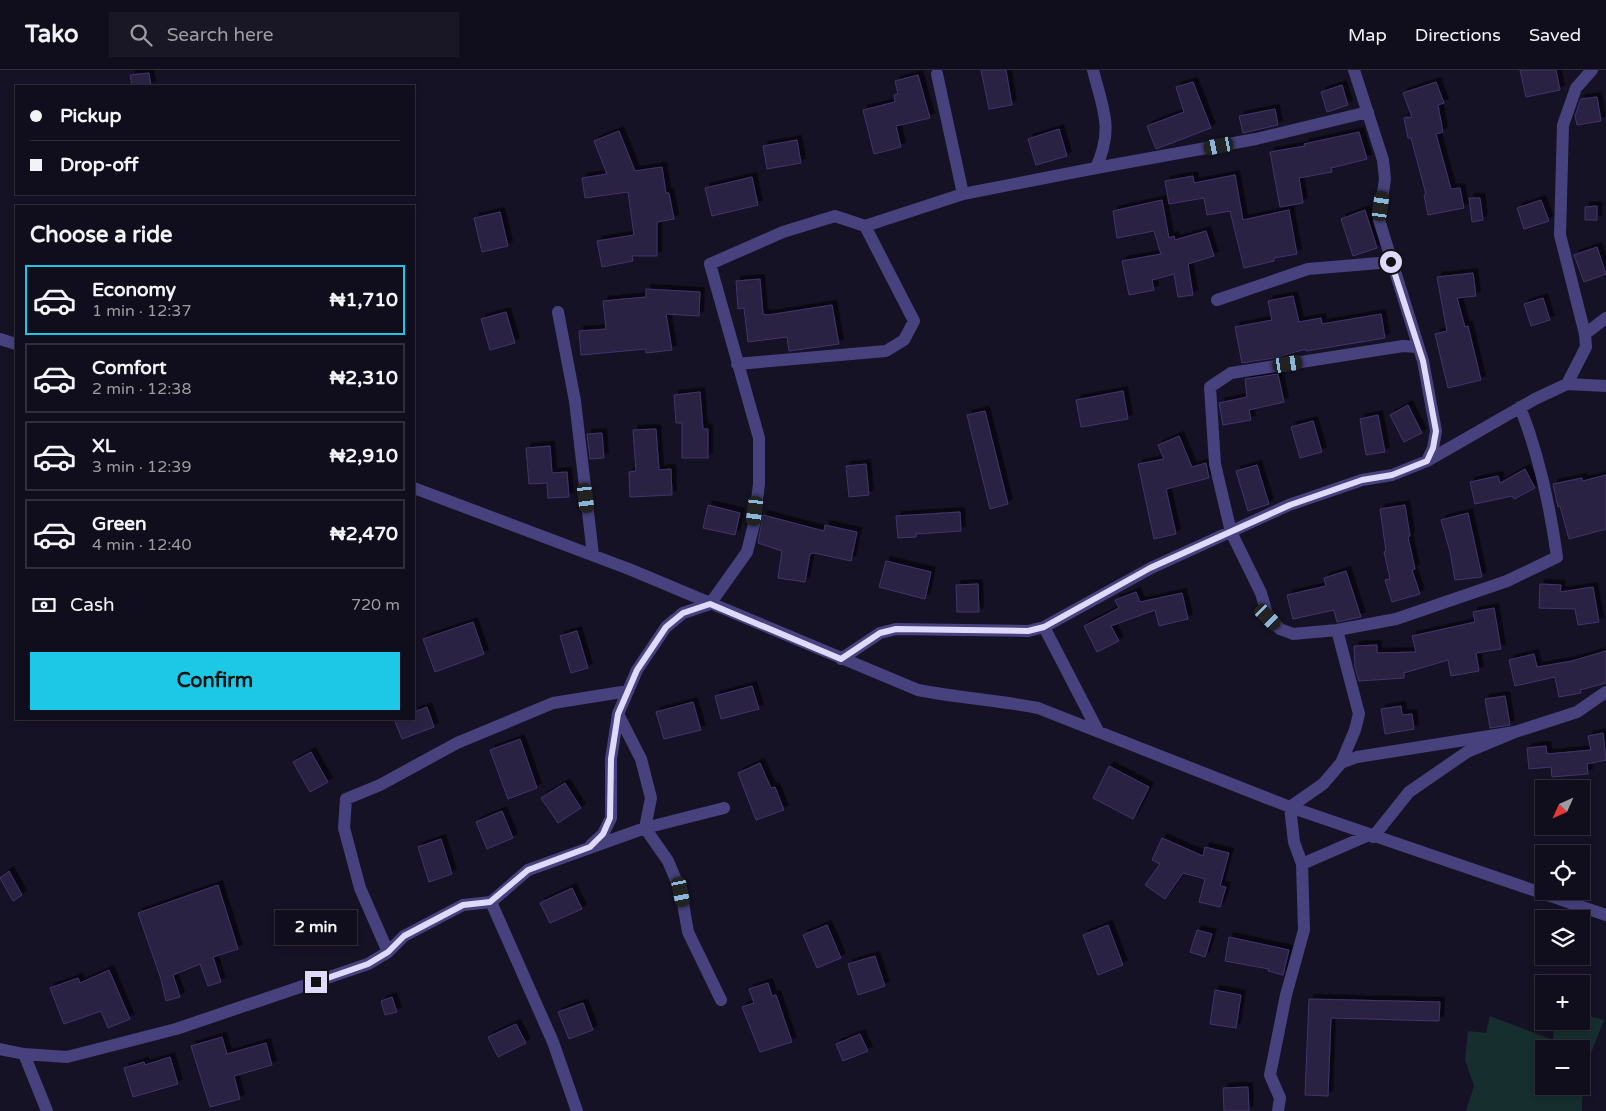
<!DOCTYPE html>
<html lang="en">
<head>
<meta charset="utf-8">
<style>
  :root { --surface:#100e1c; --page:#191725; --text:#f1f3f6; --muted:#9c9ca3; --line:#302e3b; --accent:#1cc8e5 }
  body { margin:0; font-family:"Varela Round",sans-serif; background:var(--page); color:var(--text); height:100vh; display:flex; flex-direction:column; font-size:19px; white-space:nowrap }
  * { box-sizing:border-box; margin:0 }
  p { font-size:16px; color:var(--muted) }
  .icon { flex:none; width:28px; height:28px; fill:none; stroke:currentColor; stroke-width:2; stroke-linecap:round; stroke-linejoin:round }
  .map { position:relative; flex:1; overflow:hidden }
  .details { position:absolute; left:15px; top:135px; width:400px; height:515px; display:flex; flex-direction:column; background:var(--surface); border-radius:0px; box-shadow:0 2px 8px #0003,0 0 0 1px var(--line) }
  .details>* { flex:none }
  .hud { position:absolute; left:15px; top:15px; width:400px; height:110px; border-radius:0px; box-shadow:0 2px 8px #0003,0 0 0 1px var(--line); display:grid; align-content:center; height:110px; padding:0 15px; background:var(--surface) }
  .needle { width:32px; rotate:225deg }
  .fabs { position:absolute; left:1535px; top:710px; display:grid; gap:10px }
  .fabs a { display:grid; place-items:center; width:55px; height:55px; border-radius:0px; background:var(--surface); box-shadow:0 2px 8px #0003,0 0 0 1px var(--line); font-size:25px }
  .end { position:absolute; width:22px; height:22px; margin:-11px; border:6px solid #dfdafb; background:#111; box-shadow:0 0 0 2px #111 }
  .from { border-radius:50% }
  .bubble { position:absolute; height:35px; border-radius:0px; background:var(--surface); box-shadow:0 2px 8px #0003,0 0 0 1px var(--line); font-size:16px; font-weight:800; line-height:35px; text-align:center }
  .car { position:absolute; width:15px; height:30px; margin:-15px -8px; border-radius:6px; box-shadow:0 0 4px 1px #0007; background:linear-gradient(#222 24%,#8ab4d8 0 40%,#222 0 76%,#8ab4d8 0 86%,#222 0) }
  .hud b { display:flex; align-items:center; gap:18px; height:48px; font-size:19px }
  .hud b+b { border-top:1px solid var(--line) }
  .hud i { width:12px; height:12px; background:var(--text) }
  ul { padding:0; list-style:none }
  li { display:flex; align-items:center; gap:15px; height:70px; margin:0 10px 8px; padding:0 5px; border:2px solid var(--line); border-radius:0px }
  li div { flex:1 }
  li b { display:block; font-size:19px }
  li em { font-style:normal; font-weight:800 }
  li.current { border-color:var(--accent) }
  li>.icon { width:45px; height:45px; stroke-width:1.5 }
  h2 { padding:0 15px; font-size:22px; line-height:60px }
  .pay { display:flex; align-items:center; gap:12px; height:55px; padding:0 15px; font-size:19px }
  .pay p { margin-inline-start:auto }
  .primary-button { display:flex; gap:10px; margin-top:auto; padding:10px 15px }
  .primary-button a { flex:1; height:58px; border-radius:0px; background:var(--accent); color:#111; font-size:20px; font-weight:800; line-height:58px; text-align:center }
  header { display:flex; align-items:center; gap:30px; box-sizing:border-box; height:70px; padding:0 25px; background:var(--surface); border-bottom:1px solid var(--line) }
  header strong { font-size:24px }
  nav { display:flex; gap:28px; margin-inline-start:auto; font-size:18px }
  .search { width:350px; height:45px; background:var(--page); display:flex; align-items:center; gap:12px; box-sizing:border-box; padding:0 18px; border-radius:0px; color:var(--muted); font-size:19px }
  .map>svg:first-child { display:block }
  .green { fill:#162e2e; fill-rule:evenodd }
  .building { fill:#292043; stroke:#42356d; filter:url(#shadow) }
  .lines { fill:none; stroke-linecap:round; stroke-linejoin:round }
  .minor { stroke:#47427e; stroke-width:12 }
  .route { stroke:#dfdafb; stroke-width:6 }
</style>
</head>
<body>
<header>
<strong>Tako</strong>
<div class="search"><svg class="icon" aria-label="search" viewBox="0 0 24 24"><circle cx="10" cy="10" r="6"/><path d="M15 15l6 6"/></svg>Search here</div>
<nav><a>Map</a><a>Directions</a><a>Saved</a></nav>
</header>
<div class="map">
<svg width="1606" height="1041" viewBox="0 0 1606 1041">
  <defs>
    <filter id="shadow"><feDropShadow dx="4.5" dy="-4.5" stdDeviation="0" flood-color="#0009"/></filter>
  </defs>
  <rect width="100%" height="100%" fill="#161225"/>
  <path class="green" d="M1581 944 1604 950 1583 1003 1582 1041H1466L1474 1016 1465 990 1468 961 1486 963 1490 946 1553 970 1555 951H1581ZM1544 979H1581V1016H1544Z"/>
  <path class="building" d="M981 0H1006L1012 35 989 39Z
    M1520 0H1556L1560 20 1526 27Z
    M149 3 151 16H132L130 5Z
    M918 5 930 48 896 56 901 77 874 84 863 40 895 32 894 25 898 24 895 11Z
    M1193 12 1211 58 1156 79 1147 56 1184 42 1176 17Z
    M1436 12 1444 33 1438 35 1443 62 1436 64 1451 119 1460 118 1464 138 1428 145 1424 125 1426 124 1411 68H1408L1404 48 1412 47 1403 23Z
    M1342 15 1348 35 1327 42 1321 22Z
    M1597 27 1601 51 1577 55 1575 46 1581 29Z
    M1275 39 1278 55 1243 63 1239 46Z
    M1059 59 1067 86 1036 95 1028 69Z
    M619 61 635 101 662 97 666 123H669L674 149 657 152V186H632L633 191 602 197 597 171 634 165 628 122 585 128 582 108 607 104 594 71Z
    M1359 62 1367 89 1331 98 1332 102 1299 108 1303 133 1280 137 1270 82 1305 76 1304 74Z
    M797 70 801 93 767 99 763 76Z
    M1235 105 1243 150 1289 140 1297 184 1274 188V191L1244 198 1230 141 1207 145 1204 128 1169 134 1165 111 1193 106 1194 113Z
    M752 107 758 135 712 146 705 118Z
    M1469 128H1480L1483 150 1472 152Z
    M1162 130 1169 168 1174 166 1175 170 1206 161 1214 186 1188 194 1193 225 1178 227 1174 204 1152 210 1154 220 1129 225 1122 191 1161 184 1154 161 1117 168 1113 141Z
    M1541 130 1549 151 1524 159 1517 138Z
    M1597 136V150H1585V137Z
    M1365 140 1377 178 1353 186 1341 149Z
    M500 142 508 176 482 182 474 148Z
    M1597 177 1606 204 1584 212 1574 185Z
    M1473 203 1476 226 1457 228 1465 257 1468 256 1481 310 1448 318 1435 264 1447 261 1437 207Z
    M760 209 763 244 768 245 832 235 839 274 789 281 787 267 748 272 744 238 738 239 736 211Z
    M646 219 700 222 699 246 666 244 672 280 646 283V279L581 285 579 261 606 259 603 231 646 227Z
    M1293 226 1299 252 1321 248 1322 254 1381 244 1385 268 1306 281V279L1274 288 1242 293 1235 257 1272 250 1268 231Z
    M1543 228 1550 250 1531 256 1524 234Z
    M506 242 515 273 490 280 481 249Z
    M1278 304 1284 332 1249 340 1251 350 1223 355 1219 333 1247 327 1245 309Z
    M1123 321 1128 349 1081 357 1076 330Z
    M700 322 703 359H708V388H682V353H676L674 325Z
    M1408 335 1422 363 1404 372 1390 345Z
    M985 341 1008 434 990 439 967 345Z
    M1378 345 1385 382 1366 385 1360 349Z
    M1313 351 1322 382 1300 388 1291 357Z
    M656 359 659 400 671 399 672 425 630 427 629 402 636 401 633 360Z
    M602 363 604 388 590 389 587 364Z
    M1179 366 1192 397 1206 393 1209 408 1166 419 1176 464 1154 469 1138 394 1164 389 1158 375Z
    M550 376 552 403 567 402 569 427 548 428 547 413 529 414 526 378Z
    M866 394 869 425 849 427 846 396Z
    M1257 395 1269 434 1248 441 1236 401Z
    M1525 399 1535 418 1514 429 1512 426 1475 434 1470 412 1498 406 1500 413Z
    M1606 405V459L1569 469 1560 436 1558 437 1553 414 1582 408 1583 411Z
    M708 435 740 443 735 465 703 458Z
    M1405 435 1410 466 1408 467 1415 499 1412 500 1420 524 1392 532 1385 510 1390 509 1384 482 1386 481 1380 439Z
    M960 442 961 461 916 464V467L898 468 896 446Z
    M1468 443 1482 507 1455 510 1450 482 1441 450Z
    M763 445 824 461 825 455 857 462 851 491 814 483 810 484 805 512 778 508 782 481 758 473Z
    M886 491 931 502 925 529 879 517Z
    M1346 501 1361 547 1337 552 1334 540 1293 549 1287 525 1326 516 1324 508Z
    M978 514 979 542H957L956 515Z
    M1540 514 1561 515 1560 522 1593 517 1599 552 1578 555 1575 539 1539 538Z
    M1136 522 1140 532 1182 523 1188 549 1159 556 1155 540 1111 556 1119 571 1097 582 1084 556 1119 538 1115 530Z
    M1494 538 1501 579 1476 583 1479 601 1451 606 1448 590 1404 603V608L1359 611 1355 597 1354 576 1377 575V583L1416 582 1412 566 1475 552 1473 542Z
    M473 552 484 584 435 602 423 569Z
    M577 561 588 598 571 603 560 566Z
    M1606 581V613L1580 620 1581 623 1559 627 1555 607 1515 616 1509 590 1534 584 1537 597 1572 591Z
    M752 616 759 639 721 649 715 626Z
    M1505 626 1510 655 1490 658 1485 629Z
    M693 632 701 660 664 669 656 642Z
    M1401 636 1402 645 1412 644 1414 659 1385 664 1381 639Z
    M427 637 434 657 402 669 394 649H414V642Z
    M1603 663 1606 690 1587 694 1588 704 1552 707 1551 697 1529 699 1527 678 1546 676 1547 684 1591 680 1588 666Z
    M520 669 537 718 508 729 490 680Z
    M311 682 328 712 310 722 293 692Z
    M760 693 771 718 775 717 784 740 756 750 738 703Z
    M1109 696 1149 717 1133 749 1093 728Z
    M565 713 581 738 558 753 541 728Z
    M502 741 513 768 487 779 476 752Z
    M1162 768 1203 786 1205 777 1229 783 1220 816 1226 817 1220 837 1199 832 1205 809 1183 803 1165 829 1145 815 1160 794 1152 790Z
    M441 769 452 804 429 812 418 777Z
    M9 801 22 825 13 831 0 808Z
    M218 815 238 879 213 887 221 912 208 916 200 894 173 905 180 927 166 931 161 909 138 843Z
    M572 818 582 839 550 853 540 833Z
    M827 855 841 888 817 898 803 865Z
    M1108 855 1123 895 1098 905 1083 865Z
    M1197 860 1212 864 1205 887 1190 882Z
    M1229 867 1289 880 1283 905 1268 901 1269 899 1225 891Z
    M875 886 885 916 858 925 848 894Z
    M109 900 130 949 108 958 101 941 64 954 50 918 78 908 80 913Z
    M768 913 772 926 776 925 792 972 760 982 742 937 754 933 749 919Z
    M1215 920 1241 925 1236 958 1210 954Z
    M392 927 397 942 385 945 381 931Z
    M1309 929 1440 932 1439 951 1331 948 1328 1026 1305 1025Z
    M583 933 593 960 569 969 558 942Z
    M516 954 526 973 498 987 488 967Z
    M860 964 868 981 843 991 836 974Z
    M222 967 227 984 266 973 272 995 234 1006 240 1029 210 1037 191 976Z
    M170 987 178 1014 133 1027 124 998 144 992 145 995Z
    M1248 1017 1249 1041H1224L1223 1018Z"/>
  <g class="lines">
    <path class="minor" d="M937 4 963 124
      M1096 98 1256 69 1368 42
      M1217 230 1308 199 1391 192
      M558 242 575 331 593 485
      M1585 264 1606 248
      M0 269 16 274
      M1417 277 1403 276 1231 303 1210 317 1215 394 1231 462 1261 523 1268 547 1280 559 1293 564 1337 560 1396 549 1507 511 1557 487C1550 436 1539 385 1520 337
      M737 294 886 281 904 270 914 251 865 156 963 124 1096 98C1114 58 1103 40 1093 0
      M1567 314 1586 277 1585 264 1560 165 1563 55 1576 18 1592 0
      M1427 391 1535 329 1567 314 1606 316
      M414 418 629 499 918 620C958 628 998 630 1038 638L1290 737 1606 845
      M1044 557 1098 661
      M1337 560 1359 644 1355 660 1341 693
      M841 589 880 563 896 559 1028 561 1044 557 1151 498 1289 435 1362 410 1392 405 1427 391 1433 378 1436 361 1423 291 1379 150 1385 109 1383 90 1354 0
      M1373 767 1409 722 1467 682 1515 662 1577 642 1606 622
      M591 775 603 764 611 748V689L618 644 637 600 666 557 683 543 710 534 747 482 754 454 759 414V368L710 194 783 162 835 146 865 156
      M1302 794 1369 765
      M491 832 553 972 577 1041
      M388 882 360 818 344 758 346 729 380 715 457 673 553 633 628 621
      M721 930 688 862 681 822 668 791 645 758 724 738
      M0 979 24 984 67 987 176 959 368 894 388 882 404 866 463 835 491 832 528 800 645 758 651 728 641 689 618 644
      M24 984 47 1041
      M1278 1041 1280 1028 1270 1005 1286 925 1304 860 1302 794 1294 772 1290 737 1323 714 1341 693 1357 687 1515 662"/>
  </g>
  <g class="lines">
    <path class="route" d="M316 912 368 894 388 882 404 866 463 835 490 832 528 800 590 777 603 764 610 748 611 689 618 644 637 600 666 557 683 543 710 534 841 589 880 563 896 559 1028 561 1044 557 1150 498 1290 435 1362 410 1392 405 1427 391 1433 378 1436 361 1423 291 1391 192"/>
  </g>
</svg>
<div class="fabs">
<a><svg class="needle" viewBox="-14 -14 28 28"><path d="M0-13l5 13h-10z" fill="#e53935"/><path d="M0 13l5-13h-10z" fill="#9c9ca3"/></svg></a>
<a><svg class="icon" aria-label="locate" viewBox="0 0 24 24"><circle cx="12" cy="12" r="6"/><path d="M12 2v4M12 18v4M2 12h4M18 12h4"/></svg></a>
<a><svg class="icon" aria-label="layers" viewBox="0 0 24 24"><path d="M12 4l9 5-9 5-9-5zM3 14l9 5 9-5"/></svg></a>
<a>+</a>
<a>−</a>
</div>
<i class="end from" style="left:1391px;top:192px"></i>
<i class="end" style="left:316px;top:912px"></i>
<div class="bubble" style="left:275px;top:840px;width:82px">2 min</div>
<i class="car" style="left:1219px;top:76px;rotate:259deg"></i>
<i class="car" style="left:1381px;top:136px;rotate:8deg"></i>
<i class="car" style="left:1288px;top:294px;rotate:81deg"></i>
<i class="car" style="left:586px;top:428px;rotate:173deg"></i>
<i class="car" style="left:755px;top:441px;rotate:187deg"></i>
<i class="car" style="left:1268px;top:547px;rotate:135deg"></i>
<i class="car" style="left:681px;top:822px;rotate:169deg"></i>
<div class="hud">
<b><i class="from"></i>Pickup</b>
<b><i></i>Drop-off</b>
</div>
<section class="details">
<h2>Choose a ride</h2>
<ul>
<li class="current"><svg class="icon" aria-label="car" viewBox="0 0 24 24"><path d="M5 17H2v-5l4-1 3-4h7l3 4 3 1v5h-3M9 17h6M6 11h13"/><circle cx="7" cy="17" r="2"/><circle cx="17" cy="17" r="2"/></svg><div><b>Economy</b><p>1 min · 12:37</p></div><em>₦1,710</em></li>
<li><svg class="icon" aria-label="car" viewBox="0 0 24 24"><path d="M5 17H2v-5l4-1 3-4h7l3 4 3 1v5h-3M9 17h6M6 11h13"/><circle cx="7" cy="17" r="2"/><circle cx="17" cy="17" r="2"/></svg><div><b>Comfort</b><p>2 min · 12:38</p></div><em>₦2,310</em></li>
<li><svg class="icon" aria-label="car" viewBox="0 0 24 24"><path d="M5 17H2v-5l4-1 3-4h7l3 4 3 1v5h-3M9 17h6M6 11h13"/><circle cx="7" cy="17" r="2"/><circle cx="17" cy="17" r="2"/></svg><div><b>XL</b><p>3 min · 12:39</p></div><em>₦2,910</em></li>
<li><svg class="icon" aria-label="car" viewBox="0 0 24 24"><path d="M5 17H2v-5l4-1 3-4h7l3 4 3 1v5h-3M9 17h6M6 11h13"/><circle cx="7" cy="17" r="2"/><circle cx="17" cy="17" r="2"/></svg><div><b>Green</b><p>4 min · 12:40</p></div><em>₦2,470</em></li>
</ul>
<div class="pay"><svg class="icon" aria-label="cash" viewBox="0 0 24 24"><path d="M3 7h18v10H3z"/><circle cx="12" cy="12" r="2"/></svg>Cash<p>720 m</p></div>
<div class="primary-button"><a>Confirm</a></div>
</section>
</div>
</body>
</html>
